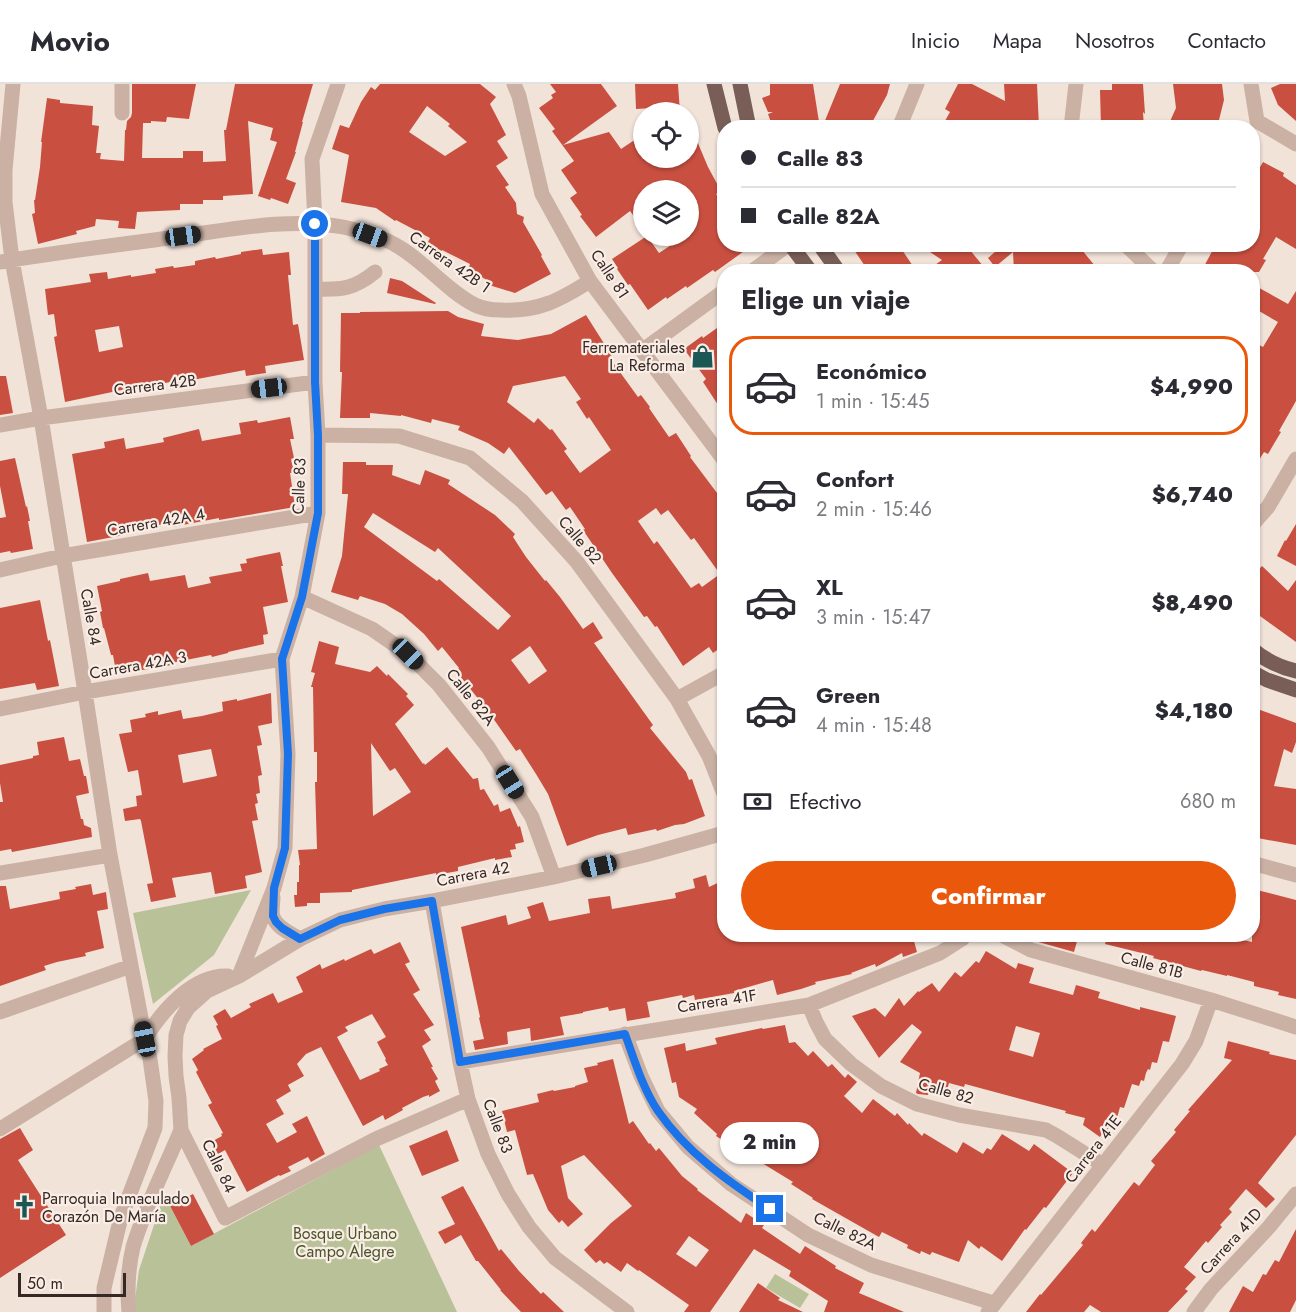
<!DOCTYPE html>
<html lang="es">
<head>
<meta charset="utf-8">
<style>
  :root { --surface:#fff; --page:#f7f7f7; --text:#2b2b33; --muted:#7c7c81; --line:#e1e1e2; --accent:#ea580c }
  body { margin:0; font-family:Jost,sans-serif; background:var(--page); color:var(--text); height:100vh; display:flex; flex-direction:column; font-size:22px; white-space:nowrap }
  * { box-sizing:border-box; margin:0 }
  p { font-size:20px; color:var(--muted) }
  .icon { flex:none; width:33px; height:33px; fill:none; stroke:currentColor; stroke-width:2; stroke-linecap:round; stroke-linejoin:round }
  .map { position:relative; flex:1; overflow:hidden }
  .sheet { position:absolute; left:717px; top:180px; width:543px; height:678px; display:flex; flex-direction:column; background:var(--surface); border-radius:24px; box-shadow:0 2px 4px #0004 }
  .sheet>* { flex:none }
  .guide { position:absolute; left:717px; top:36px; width:543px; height:132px; border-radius:24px; box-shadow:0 2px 4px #0004; display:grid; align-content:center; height:132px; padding:0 24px; background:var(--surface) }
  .buttons { position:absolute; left:633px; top:18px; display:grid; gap:12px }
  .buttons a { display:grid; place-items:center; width:66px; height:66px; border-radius:50%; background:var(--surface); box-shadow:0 2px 4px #0004; font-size:30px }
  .scale { position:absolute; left:18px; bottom:15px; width:108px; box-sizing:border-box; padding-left:6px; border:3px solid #352926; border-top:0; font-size:16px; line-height:21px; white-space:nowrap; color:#352926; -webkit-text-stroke:4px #f9ede5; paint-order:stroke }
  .end { position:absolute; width:27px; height:27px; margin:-14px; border:8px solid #1a73e8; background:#fff; box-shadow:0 0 0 3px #fff }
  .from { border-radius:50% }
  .bubble { position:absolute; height:42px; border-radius:21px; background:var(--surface); box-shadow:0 2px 4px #0004; font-size:20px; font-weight:800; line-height:42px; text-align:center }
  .car { position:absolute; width:18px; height:36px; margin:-18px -9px; border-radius:8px; box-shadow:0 0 4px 2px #0007; background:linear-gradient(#222 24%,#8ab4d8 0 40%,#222 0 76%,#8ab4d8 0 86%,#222 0) }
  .guide b { display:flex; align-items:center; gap:21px; height:57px; font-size:22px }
  .guide b+b { border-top:2px solid var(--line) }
  .guide i { width:15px; height:15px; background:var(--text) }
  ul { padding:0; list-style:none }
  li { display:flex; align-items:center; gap:18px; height:99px; margin:0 12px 9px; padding:0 12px; border:3px solid transparent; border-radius:24px }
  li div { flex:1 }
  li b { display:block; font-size:22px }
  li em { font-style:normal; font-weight:800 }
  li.on { border-color:var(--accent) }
  li>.icon { width:54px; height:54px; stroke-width:1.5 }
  h2 { padding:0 24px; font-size:27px; line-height:72px }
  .pay { display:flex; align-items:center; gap:15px; height:66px; padding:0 24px; font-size:22px }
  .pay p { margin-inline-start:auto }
  .action { display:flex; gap:12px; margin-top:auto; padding:12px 24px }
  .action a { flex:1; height:69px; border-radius:36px; background:var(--accent); color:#fff; font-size:24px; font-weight:800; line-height:69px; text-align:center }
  header { display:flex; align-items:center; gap:36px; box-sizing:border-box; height:84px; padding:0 30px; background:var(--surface); border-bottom:2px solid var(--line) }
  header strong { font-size:28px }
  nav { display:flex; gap:33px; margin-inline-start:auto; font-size:21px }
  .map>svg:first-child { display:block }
  .green { fill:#b8c198 }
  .building { fill:#c95040; fill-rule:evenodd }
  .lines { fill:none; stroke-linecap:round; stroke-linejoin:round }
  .minor { stroke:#cab1a4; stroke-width:15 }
  .major { stroke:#785e57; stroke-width:15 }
  .route { stroke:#1a73e8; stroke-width:8 }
  .labels { text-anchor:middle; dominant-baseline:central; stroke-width:4.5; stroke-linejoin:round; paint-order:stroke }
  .street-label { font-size:16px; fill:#352926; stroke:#f9ede5 }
  .poi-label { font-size:16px; fill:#352926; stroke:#f9ede5; text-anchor:end }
  .park-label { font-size:16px; fill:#4a5429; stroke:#f9ede5 }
</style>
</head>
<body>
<header>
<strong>Movio</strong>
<nav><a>Inicio</a><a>Mapa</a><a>Nosotros</a><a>Contacto</a></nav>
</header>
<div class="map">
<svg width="1296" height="1228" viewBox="0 0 1296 1228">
  <rect width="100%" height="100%" fill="#f2e3d9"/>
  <path class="green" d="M251 806 214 871 153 920 133 829Z
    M379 1061 457 1228H136L135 1215 139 1186 164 1111 191 1162Z
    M775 1190 809 1210 800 1224 766 1204Z"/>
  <path class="building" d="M132 0H196L189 35 167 33 166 38 151 37V39H143L142 74H183V67H203V78L226 77 224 46H226L235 0H313L302 38H303L295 68H296L286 95 296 99 288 120 271 114 270 116 258 112 277 58 270 56 273 44 248 37 253 110 223 112V116H203V120H180V126L137 128 135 145 118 144 119 137 96 135 95 142 76 147 77 150 38 160 32 130 35 129 34 116H35L40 83 42 58H41L47 14 60 16V19L93 22 92 41 99 42 96 69H101L100 75 124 77 125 46H126L127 37 131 33 132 29Z
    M380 0H480L496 13 490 20 506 51 497 57 508 74 496 82 509 101 505 103 516 119 517 130 524 133 523 138 542 171 541 172 551 190 515 209 489 201 491 198 468 186 470 180 442 166 441 168 427 160 430 154 396 136 395 137 376 124 341 118 349 71 332 65 340 41 349 44 361 18 371 3 375 6ZM427 22 450 40 448 42 467 58 445 72 409 48Z
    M550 0H601L617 22 563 61 609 48 621 65 639 53 644 59V74H688L689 38 708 83 721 107 716 110 724 122V160H754L715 188 713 186 687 204 686 202 667 215 666 213 648 226 630 200 628 201 617 185 618 184 612 175 647 152 659 169 685 152H688V106H644V146L630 127 596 153 580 132 582 131 570 114 577 109 561 86 574 77 552 47 555 45 539 24 553 14 551 11 556 8Z
    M635 0H678L680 28H670L669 23 636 25Z
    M770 0H813L820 44H773L768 30 773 28H768L762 14 770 11Z
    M840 0H890L887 11 869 44H830L824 39Z
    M958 0H972L1005 17 1004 0H1037L1039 43 941 44 950 28 945 25Z
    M1112 0H1143L1145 30 1143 28 1144 44H1101L1100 6H1112Z
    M1173 0H1222L1224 16 1217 44H1167L1176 24Z
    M1280 0H1296V37L1278 21 1271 4Z
    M1263 78 1284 89 1283 92 1296 101V165L1276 153 1263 175 1266 176 1259 188H1201L1216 160H1252V97Z
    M850 160H898L917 188H869Z
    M918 160H965L988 188H925L942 176Z
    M1004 160H1077L1100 188H1014L1013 168 995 183 988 174Z
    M262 165 263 171 289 168 291 191H288L293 241 298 240 304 276 265 282 266 289 246 292 245 286 171 300 170 298 151 302 150 300 65 318 54 253 57 252 54 230 48 231 45 205 91 198 89 190 107 188 108 195 131 191V193L156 189 155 185 173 182 174 184 195 181V177L215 173 216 175 241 170V168ZM119 242 123 263 99 268 95 246Z
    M390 194 402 197 436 219 435 220 387 209Z
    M1252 200 1288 220 1296 207V317L1279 347 1281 348 1268 370 1264 368 1252 387V257L1263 263 1278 238 1252 223Z
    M448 227 458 233 484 240 481 252 518 256 551 250 586 231 605 261 607 260 613 270 609 273 638 313 641 311 650 323 649 324 669 353 676 349 691 372 690 373 717 409 724 403V561L713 569 709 563 683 582 657 542 655 543 647 532 644 533 612 489 583 446 585 445 570 423 566 426 552 407 546 411 509 363 504 370 488 359 458 346 460 342 432 335 431 339 401 331V332L370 329V334H340L342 288H340L341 229H360V228ZM565 292 581 315 576 318 587 335 589 333 611 366 580 389 564 367 567 365 552 345 550 346 538 334 534 339 507 318 513 302ZM656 424 661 431 668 426 691 456 694 454 720 490 702 503 699 499 691 504 657 457 654 460 638 437Z
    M724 239V330L703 298 706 295 684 265 702 252 703 254Z
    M0 292H6L13 329 0 331Z
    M290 333 294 355H290L294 374 291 375 294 388 290 389 295 423 219 436V434L172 443 171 439 153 442 129 447V450L87 458 72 370 105 364 104 358 124 354 126 365 164 358 163 354 199 345 202 357 241 350 239 339 257 336 258 339Z
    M15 374 26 423 27 422 30 437H28L33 465 11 469 10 467 0 469V434L6 433 0 402V377Z
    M343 378H366V381H393L392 391 420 401 425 386 450 396 448 400 495 431 515 450 513 453 526 473 545 497 546 496 560 513 583 545 593 538 603 554 594 559 653 641 650 644 686 688 689 696 692 695 705 732 684 740 675 741 657 747 656 745 628 751 626 744 598 751 567 762 548 710 536 690 520 665 516 667 488 627 456 587 459 584 442 563 438 567 424 550 402 530 385 520 360 512 358 516 331 508 342 472 348 410H342ZM373 429 435 468 438 464 511 532 498 546 439 495 437 497 364 443ZM530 562 547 587 529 600 511 576Z
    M1296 440V482L1277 472 1285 456 1286 457Z
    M280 468 283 482H281L288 518 263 523 268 550 263 551 264 560 228 568V569L212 573 211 571 171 579V581L155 584 135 587V584L116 588 113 571H111L104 544H103L100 528 102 527 97 502 120 497V495L148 489 150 497 185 491 188 504 211 499 209 493 242 487 240 480 247 479 246 475Z
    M1262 482 1288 507 1296 496V558L1260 532 1252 539V492Z
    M40 516 48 557 50 556 59 602 37 606 35 599 0 605V524Z
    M319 557 339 563 335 580 370 588 377 582 387 592 388 590 408 610 406 612 414 621 395 640 423 680 424 679 425 681 447 663 473 695 478 694 480 706 484 705 494 722 498 720 500 728 510 724 518 743 520 742 524 758 515 760 516 765 510 766 512 773 495 776V774L458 783V787L436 791V789L352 806V808L320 809V819H307V822L295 823 294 811H297V798H299V781H300L298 766 317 765 315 698H317V668H314L313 603H311L315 589 311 588ZM371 659 390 687 395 684 411 708 373 732Z
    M271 609 272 639 258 642 262 661 257 662 262 691 258 692 260 709 256 710 258 719 255 720 258 736 252 737 262 788 245 792 247 804 215 810 211 788 172 794 176 813 151 818 147 800 153 799 141 737 140 735 125 737 123 725 137 722 136 712 142 711 138 686 128 688 119 650 132 648 130 636 146 633 145 630 158 627V631L181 626 183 635 202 632 223 627 222 618 237 615V617ZM211 665 217 692 183 699 178 671Z
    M1252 623 1296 639V658L1292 669 1284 665 1274 702 1296 705V761L1252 753Z
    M64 653 69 677 80 675 84 692H86L89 709 76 712 81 735H83L84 741 91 744 92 753 12 768 11 765 0 767V718H3L0 699V681L33 674V672L39 671 37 658Z
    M706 791 709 803 724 796V850H912L917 868 903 873 902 869 876 883 875 880 851 889 852 890 815 898 816 900 801 905 777 911 773 896 734 907V909L695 916 694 911 683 914 682 911 647 918 650 933 627 937 625 924 609 927 608 923 583 928V929L560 933 564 951 531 957 530 944 507 948 508 960 475 966 473 957 484 955 479 934 480 933 461 843 506 831 508 841 531 834 527 823 543 818 549 837 590 829 588 815 610 812 612 825 676 814 675 809 695 804 693 795Z
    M91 800 93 811 106 808 108 825 97 827 104 864 85 869 86 872 57 878 44 882 46 886 0 902V802H6L10 825 60 815 59 808 76 805 75 803Z
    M1257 806 1296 816V915L1278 911 1279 908 1254 902V898L1227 891V892L1202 886 1201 887 1153 874 1154 872 1105 860 1108 850H1189L1213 858 1215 850H1217L1252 858V823Z
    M1034 850H1079L1074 868 1035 857 1033 856Z
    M400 858 410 878 405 880 420 906 413 910 434 941 424 946 431 956 422 962 433 983H431L438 995 435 997 440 1007 429 1013V1011L423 1013 402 1024 403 1026 385 1036 383 1031 363 1042 321 963 306 970 297 980 304 992 288 1001 291 1007 276 1016 284 1030 266 1040 277 1059 297 1048 292 1040 307 1032 325 1070 311 1078 308 1073 288 1083 291 1087 280 1092 279 1091 247 1108 225 1066 218 1070 211 1058 222 1052 221 1050 223 1049 208 1021 212 1019 196 988 198 986 192 975 204 966 203 965 222 955 216 942 218 941 213 932 225 925 231 934 251 923 249 920 273 909 278 919 303 908 296 893 320 880 322 885 344 875 345 877 371 865 374 870ZM372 930 386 953 377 958 386 975 385 976 388 981 379 985 380 987 360 996 337 953 348 947 345 943Z
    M986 867 1016 885 1018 879 1034 884 1029 899 1073 911 1076 901 1100 908 1098 914 1140 926V923L1176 932 1169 958 1163 957 1157 979 1152 978 1150 986 1148 985 1146 989 1144 997 1141 996 1139 1002 1132 1000 1124 1024 1120 1023 1117 1034 1113 1033 1107 1047 1104 1046 1100 1053 1083 1041 1085 1034 1065 1029 1066 1027 965 1000 964 1003 949 999 945 1013 929 1008 928 1011 918 1010 916 1009 920 989 900 978 922 948 912 940 879 974 852 932 875 924 885 933 899 914 904 922 918 907 919 908 932 899 939 908 955 888 961 893 976 877 979 879ZM1016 942 1040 949 1033 973 1009 966Z
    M785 941 789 959 795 958 808 972 813 967 828 983 832 980 845 994 848 990 857 998 844 1012 862 1029 873 1015 895 1032 897 1029 908 1041 909 1039 922 1052 924 1049 957 1069 963 1058 983 1070 987 1064 991 1066 1002 1050 1029 1067 1034 1060 1073 1089 1046 1124 1044 1123 1026 1146 1025 1145 1002 1177 981 1162 979 1165 968 1156 959 1178 932 1168 930 1171 921 1167 920 1170 907 1164 908 1161 882 1148 879 1153 812 1115 813 1114 791 1100 793 1098 757 1076 738 1061 736 1065 716 1052 717 1050 694 1029 697 1025 679 1013 676 998 672 999 664 964 685 959 686 967 717 960 715 954 762 944 763 945Z
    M1228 957 1270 968 1269 970 1296 976V1051L1258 1099 1275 1115 1266 1124 1246 1105 1229 1125 1232 1128 1220 1141 1222 1143 1208 1159 1206 1157 1184 1183 1196 1193 1185 1205 1188 1207 1168 1228H1101L1090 1221 1084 1228H1026L1040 1210 1041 1211 1067 1180 1083 1161 1081 1159 1092 1145 1095 1148 1134 1098 1139 1102 1155 1081 1151 1077 1176 1048 1174 1046 1190 1027 1188 1026 1232 976 1224 974Z
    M613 975 629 1040 633 1037 649 1060 650 1059 656 1067 659 1064 682 1092 698 1105 697 1106 741 1139 746 1129 764 1141 762 1144 800 1170 805 1162 836 1182 835 1184 864 1199 859 1209 904 1228H824L828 1217 789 1192 791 1187 754 1165 710 1228H684L689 1221 639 1186 638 1187 627 1179 621 1188 607 1178 604 1180 600 1176 596 1179 584 1166 611 1139 632 1122 584 1071 561 1082 568 1114 583 1130 568 1143 562 1136 559 1139 548 1126 533 1090 527 1091 515 1046 507 1048 502 1027 539 1018 537 1010 553 1006 554 1007 575 1003V1002L588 998 584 984 598 981 597 979ZM689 1152 709 1166 696 1183 676 1170Z
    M20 1044 33 1066 18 1076 66 1151 0 1194V1055Z
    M447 1046 459 1077 422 1092 409 1062Z
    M463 1102 499 1167 501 1165 519 1187 541 1210 543 1208 564 1228H521L500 1206H501L478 1177H476L461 1151 445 1160 438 1148 455 1140 441 1113Z
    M193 1110 214 1150 191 1162 170 1122Z
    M1296 1145V1216L1290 1228H1229L1243 1202 1253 1208 1263 1190 1266 1191 1275 1176 1279 1178Z
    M758 1199 780 1214 778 1216 803 1228H739Z"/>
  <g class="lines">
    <path class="minor" d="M13 0 5 86V118L12 176 41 334 85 608 110 771 145 955 150 975 156 1017 155 1044 121 1133 104 1204V1228
      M122 0V29
      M514 0 519 12 542 110 590 197 724 376
      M1251 0 1257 37
      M1257 37 1296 60
      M899 44 917 0
      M1071 44 1076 0
      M1125 160 1154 188
      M0 178C58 168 117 161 176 153 229 146 290 133 343 143 362 147 383 153 399 163 426 179 446 206 475 221 483 225 492 226 501 226 538 228 560 216 590 197
      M751 188 789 160
      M1166 188 1182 160
      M315 205C342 206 354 205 375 188
      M643 266 724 207
      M0 341 41 334 315 298
      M318 351 399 352 470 374 522 417 577 478 677 615 709 672 724 710
      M1252 441 1268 423 1296 375
      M0 486 62 472 318 429
      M302 513 372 545 408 570 439 601 488 663 532 733 554 793
      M677 615 724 589
      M0 625 85 608 282 575
      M1252 779 1296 791
      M0 789 110 771
      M273 813C273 819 271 827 273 833 277 844 292 850 300 855
      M432 817 460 978 468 1015 488 1070 508 1110 529 1143 555 1174 627 1228
      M1000 850 1031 866 1211 916 1296 943
      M239 892 274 804 285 764 288 670 282 575 302 513 318 429V351L315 298V140L312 75 338 0
      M809 921 816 938 825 955 851 980 881 1002 917 1020 959 1031 1046 1046 1057 1052 1103 1081
      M0 928 131 882
      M625 950 641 992 658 1027 688 1063 731 1100 808 1151 871 1181 993 1219
      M460 978 809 921 940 869 962 855 966 850
      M468 1015 376 1055 225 1134 181 1046 179 1014 176 992 175 972 176 951 180 937 188 924 207 907 239 892 300 855 340 836 384 825 432 817 554 793 645 771 724 749
      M0 1045 145 955C161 928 193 890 228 892
      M129 1228C127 1206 128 1184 133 1163 145 1123 165 1084 181 1046
      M988 1228 1182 980 1196 957 1211 916
      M1194 1228 1211 1205 1269 1143 1296 1110"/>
    <path class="major" d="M714 0 725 44
      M740 0 749 44
      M790 160 811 188
      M819 160 839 188
      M1252 565C1266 577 1279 583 1296 587
      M1252 588 1267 596 1296 606"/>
  </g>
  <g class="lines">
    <path class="route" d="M315 140V298L318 351V429L302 513 282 575 288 670 285 764 274 804 273 832 276 838 282 844 300 855 340 836 384 825 432 817 460 978 625 950C634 975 643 1005 658 1027 687 1069 729 1098 770 1125"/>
  </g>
  <defs>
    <symbol id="shop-bare" viewBox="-9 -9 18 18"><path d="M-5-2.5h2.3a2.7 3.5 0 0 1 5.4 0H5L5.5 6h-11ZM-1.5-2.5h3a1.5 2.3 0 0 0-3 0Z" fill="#1b5754" stroke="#f9ede5" stroke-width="2.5" paint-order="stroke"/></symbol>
    <symbol id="church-bare" viewBox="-9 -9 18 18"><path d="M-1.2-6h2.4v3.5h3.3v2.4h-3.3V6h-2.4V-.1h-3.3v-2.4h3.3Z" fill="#1b5754" stroke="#f9ede5" stroke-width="2.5" paint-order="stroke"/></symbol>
  </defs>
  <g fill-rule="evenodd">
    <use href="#shop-bare" x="686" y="256" width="33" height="33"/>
    <use href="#church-bare" x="8" y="1106" width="33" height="33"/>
  </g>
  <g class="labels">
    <g class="street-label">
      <text transform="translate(450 178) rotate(35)">Carrera 42B 1</text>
      <text transform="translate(610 190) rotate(56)">Calle 81</text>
      <text transform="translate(155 301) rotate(-7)">Carrera 42B</text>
      <text transform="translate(299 402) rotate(-88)">Calle 83</text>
      <text transform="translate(156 438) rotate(-10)">Carrera 42A 4</text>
      <text transform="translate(580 456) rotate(50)">Calle 82</text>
      <text transform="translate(91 533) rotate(80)">Calle 84</text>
      <text transform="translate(138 581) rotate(-10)">Carrera 42A 3</text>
      <text transform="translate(471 613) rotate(51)">Calle 82A</text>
      <text transform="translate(473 790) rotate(-11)">Carrera 42</text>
      <text transform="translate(1152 881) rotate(15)">Calle 81B</text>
      <text transform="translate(717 917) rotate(-9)">Carrera 41F</text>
      <text transform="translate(946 1007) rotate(16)">Calle 82</text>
      <text transform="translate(498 1042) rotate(69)">Calle 83</text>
      <text transform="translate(1093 1065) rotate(-52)">Carrera 41E</text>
      <text transform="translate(219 1082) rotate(64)">Calle 84</text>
      <text transform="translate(845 1147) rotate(26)">Calle 82A</text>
      <text transform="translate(1231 1157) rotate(-48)">Carrera 41D</text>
    </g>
    <g class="poi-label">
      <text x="685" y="263">Ferremateriales<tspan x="685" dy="18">La Reforma</tspan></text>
      <text x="42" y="1114" text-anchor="start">Parroquia Inmaculado<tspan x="42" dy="18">Corazón De María</tspan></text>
    </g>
    <g class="park-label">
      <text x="345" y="1149">Bosque Urbano<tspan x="345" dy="18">Campo Alegre</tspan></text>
    </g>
  </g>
</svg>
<div class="buttons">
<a><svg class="icon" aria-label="locate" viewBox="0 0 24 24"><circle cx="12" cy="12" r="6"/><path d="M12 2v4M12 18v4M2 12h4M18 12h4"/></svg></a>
<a><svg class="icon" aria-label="layers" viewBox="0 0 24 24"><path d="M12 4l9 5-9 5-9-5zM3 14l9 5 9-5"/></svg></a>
</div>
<div class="scale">50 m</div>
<i class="end from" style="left:315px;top:140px"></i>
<i class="end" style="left:770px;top:1125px"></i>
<div class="bubble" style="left:720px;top:1038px;width:99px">2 min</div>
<i class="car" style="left:370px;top:151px;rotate:110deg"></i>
<i class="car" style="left:183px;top:152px;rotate:82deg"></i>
<i class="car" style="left:269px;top:304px;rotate:263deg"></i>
<i class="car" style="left:408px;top:570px;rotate:135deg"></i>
<i class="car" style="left:510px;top:698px;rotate:148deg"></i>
<i class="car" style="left:599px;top:782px;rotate:257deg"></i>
<i class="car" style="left:145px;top:955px;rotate:349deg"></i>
<div class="guide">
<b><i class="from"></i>Calle 83</b>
<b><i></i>Calle 82A</b>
</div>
<section class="sheet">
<h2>Elige un viaje</h2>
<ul>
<li class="on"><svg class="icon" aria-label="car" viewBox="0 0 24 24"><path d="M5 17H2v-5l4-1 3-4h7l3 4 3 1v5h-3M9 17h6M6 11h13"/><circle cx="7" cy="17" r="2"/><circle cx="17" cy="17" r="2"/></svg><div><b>Económico</b><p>1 min · 15:45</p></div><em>$4,990</em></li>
<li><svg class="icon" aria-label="car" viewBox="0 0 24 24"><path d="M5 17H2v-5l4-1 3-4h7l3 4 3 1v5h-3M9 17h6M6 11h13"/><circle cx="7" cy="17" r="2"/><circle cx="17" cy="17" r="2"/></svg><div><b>Confort</b><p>2 min · 15:46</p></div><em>$6,740</em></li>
<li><svg class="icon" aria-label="car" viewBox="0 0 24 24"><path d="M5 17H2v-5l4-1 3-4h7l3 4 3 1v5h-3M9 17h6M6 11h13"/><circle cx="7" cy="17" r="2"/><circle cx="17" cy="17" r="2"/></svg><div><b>XL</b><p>3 min · 15:47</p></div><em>$8,490</em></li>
<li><svg class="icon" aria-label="car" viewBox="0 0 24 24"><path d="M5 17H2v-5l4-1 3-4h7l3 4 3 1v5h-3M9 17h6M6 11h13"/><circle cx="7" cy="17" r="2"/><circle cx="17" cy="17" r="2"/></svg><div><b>Green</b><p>4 min · 15:48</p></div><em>$4,180</em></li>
</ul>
<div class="pay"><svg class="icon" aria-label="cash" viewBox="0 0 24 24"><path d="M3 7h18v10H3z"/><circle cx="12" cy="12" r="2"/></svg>Efectivo<p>680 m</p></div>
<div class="action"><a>Confirmar</a></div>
</section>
</div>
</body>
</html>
